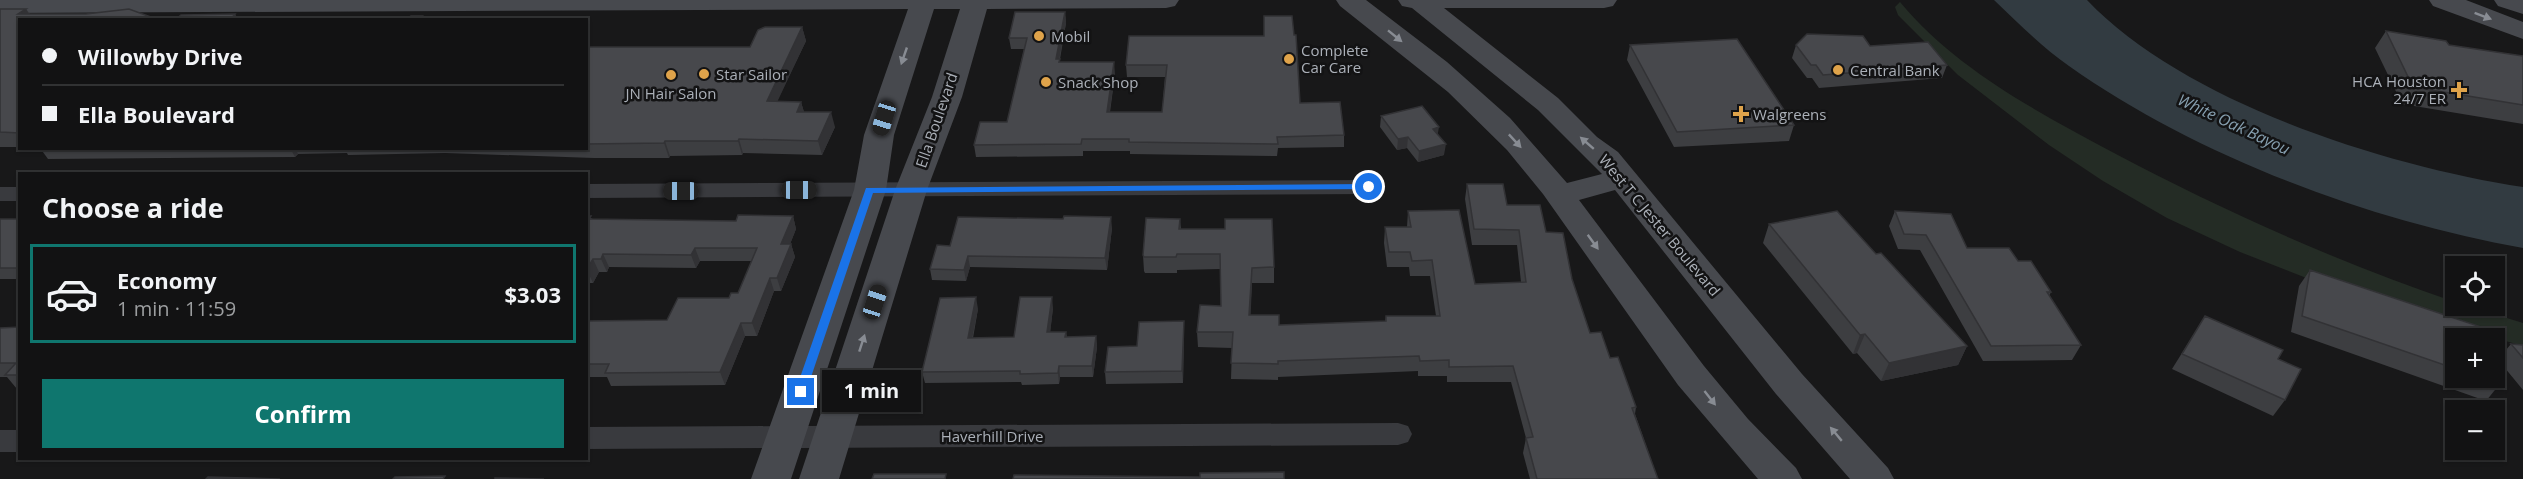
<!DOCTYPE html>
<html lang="en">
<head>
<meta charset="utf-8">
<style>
  :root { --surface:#121213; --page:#1f2021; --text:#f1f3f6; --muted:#9c9ea0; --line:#313233; --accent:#0f766e }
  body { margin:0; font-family:"Open Sans",sans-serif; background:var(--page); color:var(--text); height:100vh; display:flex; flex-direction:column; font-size:22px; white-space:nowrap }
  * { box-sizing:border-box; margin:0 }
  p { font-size:20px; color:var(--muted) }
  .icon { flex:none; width:33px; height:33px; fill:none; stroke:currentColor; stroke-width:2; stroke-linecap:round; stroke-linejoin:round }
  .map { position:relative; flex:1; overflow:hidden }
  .sheet { position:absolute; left:18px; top:172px; width:570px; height:288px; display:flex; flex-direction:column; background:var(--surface); border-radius:0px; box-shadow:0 2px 4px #0004,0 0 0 2px var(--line) }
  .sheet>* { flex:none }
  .top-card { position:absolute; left:18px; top:18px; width:570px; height:132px; border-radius:0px; box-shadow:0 2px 4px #0004,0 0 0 2px var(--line); display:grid; align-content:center; height:132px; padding:0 24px; background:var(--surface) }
  .fabs { position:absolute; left:2445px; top:256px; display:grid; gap:12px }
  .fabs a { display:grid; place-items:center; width:60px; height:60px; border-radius:0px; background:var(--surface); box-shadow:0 2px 4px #0004,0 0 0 2px var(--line); font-size:30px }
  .end { position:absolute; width:27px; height:27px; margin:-14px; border:8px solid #1a73e8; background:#fff; box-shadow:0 0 0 3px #fff }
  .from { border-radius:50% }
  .bubble { position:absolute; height:42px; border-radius:0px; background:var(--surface); box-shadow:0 2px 4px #0004,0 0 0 2px var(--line); font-size:20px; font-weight:700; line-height:42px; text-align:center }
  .car { position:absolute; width:18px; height:36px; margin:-18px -9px; border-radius:8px; box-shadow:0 0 4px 2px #0007; background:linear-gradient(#222 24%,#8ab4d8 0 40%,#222 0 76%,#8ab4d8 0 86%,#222 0) }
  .top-card b { display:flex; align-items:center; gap:21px; height:57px; font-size:22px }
  .top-card b+b { border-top:2px solid var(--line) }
  .top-card i { width:15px; height:15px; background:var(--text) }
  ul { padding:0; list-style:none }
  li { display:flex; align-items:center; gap:18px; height:99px; margin:0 12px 9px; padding:0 12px; border:3px solid transparent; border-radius:0px }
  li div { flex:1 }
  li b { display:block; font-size:22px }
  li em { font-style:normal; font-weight:700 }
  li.current { border-color:var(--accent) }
  li>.icon { width:54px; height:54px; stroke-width:1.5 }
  h2 { padding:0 24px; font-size:27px; line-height:72px }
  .action { display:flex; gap:12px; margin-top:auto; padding:12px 24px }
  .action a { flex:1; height:69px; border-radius:0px; background:var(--accent); color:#fff; font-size:24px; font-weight:700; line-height:69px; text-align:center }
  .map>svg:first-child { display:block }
  .green { fill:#242c25 }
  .water { fill:#323b41 }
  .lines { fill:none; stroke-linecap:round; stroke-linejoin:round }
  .street { fill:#393a3e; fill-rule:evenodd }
  .secondary { fill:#47494e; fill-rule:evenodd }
  .wall { fill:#3d3e41; fill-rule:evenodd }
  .shaded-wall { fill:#323235 }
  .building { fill:#47484c; stroke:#323235; stroke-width:1.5 }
  .oneway { fill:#888c93 }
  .route { fill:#1a73e8 }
  .poi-dot { fill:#dfa34a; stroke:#131314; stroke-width:2 }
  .labels { text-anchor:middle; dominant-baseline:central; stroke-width:5; stroke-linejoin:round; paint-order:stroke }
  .poi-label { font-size:15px; fill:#abb0b8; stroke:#131314; text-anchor:start }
  .street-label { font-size:15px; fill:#abb0b8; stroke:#131314 }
  .water-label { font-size:16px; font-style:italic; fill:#869faf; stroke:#131314 }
</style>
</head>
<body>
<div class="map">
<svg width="2523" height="479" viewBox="0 0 2523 479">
  <rect width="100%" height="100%" fill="#181819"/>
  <path class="green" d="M1900 2C1957 70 2036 111 2114 153 2224 211 2337 262 2455 302L2456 306H2468L2523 323V346L2360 299 2240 252 2167 218 2103 181 2049 145 1958 75 1898 15 1895 7Z"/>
  <path class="water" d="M1994 0H2087C2184 102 2385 166 2523 187V248C2370 221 2196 156 2069 66 2042 47 2018 23 1994 0Z"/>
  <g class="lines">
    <path class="street" d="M1369 180 1377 182 1380 187 1377 192 1369 194 586 198V184Z
      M0 187H20V201H0Z
      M1398 423 1408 426 1412 434 1408 442 1398 445 586 449V427Z
      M0 430H20V452H0Z"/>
    <path class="secondary" d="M0 0H1179L1175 6 1166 8 987 9 962 97 927 190 839 479H799L895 190 932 97 960 9H934L894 135 886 190 791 479H751L854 190 864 135 908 9 0 13Z
      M1336 0H1366L1447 62 1510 118 1567 183 1602 174 1538 110 1412 8 1402 6 1398 0H1617L1613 6 1604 8H1444L1558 98 1597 137 1618 152 1802 374 1888 468 1894 479H1850L1776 394 1615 190 1579 200 1704 366 1748 419 1796 468 1802 479H1758L1678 385 1543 194 1507 150 1448 92 1340 6Z
      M2429 0H2466L2523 22V39L2433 6Z
      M2494 0H2523V14L2498 6Z"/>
  </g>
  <path class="wall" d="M0 9H26L30 14 159 20H20V147H0Z
    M1065 12 1066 23 1060 59V62L1115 74 1110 112H1162L1165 77H1127L1126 65 1294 35 1300 103 1344 135V147L1278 148 1277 156 1130 154V151H1083V156L976 157 974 145 1007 122 1024 49H1011L1009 38Z
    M802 27 806 41 777 101 801 102 804 112 835 127 822 155 743 153 742 155 670 156 669 158H594L445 153 348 155 347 153 298 154 295 157 48 159 40 148H586V47H750Z
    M2386 31 2449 45 2523 56V124L2402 104 2375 48Z
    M1630 45 1794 125 1789 141 1674 147 1627 60Z
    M1796 45 1870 46 1947 65 1942 78 1819 88 1812 78H1807L1792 58Z
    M1381 116 1438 134 1444 155 1418 162 1407 148 1397 150 1380 127Z
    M1467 184 1507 205 1546 232 1572 279 1590 333 1610 358 1636 407 1635 414 1658 479H1530L1523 453 1526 438 1511 382H1447V376H1418V371L1278 377V380L1231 379 1232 348 1198 347 1197 332 1221 306 1220 269 1177 270V273H1145L1144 271 1143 255 1180 219 1181 229 1274 267V283H1252L1250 315 1279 325 1385 321 1386 316H1436L1430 276H1410L1409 267H1387L1384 243 1385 227H1407L1408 211 1475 284 1521 282 1517 245H1472L1465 199Z
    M1895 211 1967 248 2018 261 2051 292 2049 296 2081 345 2072 360 1983 361 1920 250 1898 249 1889 226Z
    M586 216 593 219 736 221 793 216 796 229 790 244H791L795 257 781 291H774L757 336H745L725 385 611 386 607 377H586V321L667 320 729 298 738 293 752 261H700L696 268 609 267 607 272H599L593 283H586Z
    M0 219H20V279H0Z
    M1769 224 1876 254 1967 346 1958 365 1881 381 1857 353 1853 354 1763 243Z
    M1112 228 1107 270 970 267 966 281 932 280 930 269 950 246Z
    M2310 270 2490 337 2500 357 2511 344 2523 345V390L2500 362 2499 385 2486 401 2291 332 2299 286ZM2456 339 2494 378H2456Z
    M1053 308 1050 332H1066L1067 337 1096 336 1097 347 1093 377H1060L1059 384 1022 385 1021 382 925 383 922 372 978 309 973 338 1014 337Z
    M2205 316 2278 359 2285 400 2273 416 2172 369Z
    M20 327V389H17L7 377H0V328Z
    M1184 333 1183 383 1106 384 1105 372 1137 346Z"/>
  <path class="shaded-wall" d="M26 9 33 20 18 14Z
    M1065 12 1066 23 1057 71 1056 59Z
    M235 14 239 20H230Z
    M802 27 806 41 771 115 767 101Z
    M1114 62 1115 74 1108 123 1107 112Z
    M801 102 805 116 797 112Z
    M831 112 835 127 822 155 818 141Z
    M1439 127 1437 138 1433 129Z
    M1408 137 1407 148 1397 150 1398 139Z
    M739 139 743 153 742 155 738 141Z
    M665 141 670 156 669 158 664 143Z
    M1446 144 1444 155 1418 162 1419 151Z
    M290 148H295L298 154 295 157Z
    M793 216 796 229 785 257 781 244Z
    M1111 217 1112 228 1107 270 1105 258Z
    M791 244 795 257 781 291 777 278Z
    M695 248 700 261 696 268 691 255Z
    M603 254 609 267 607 272 601 259Z
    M968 256 970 267 966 281 964 270Z
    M593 259 599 272 593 283 587 270Z
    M1252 268V283L1250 331 1249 315Z
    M770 278 774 291 757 336 752 323Z
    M976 297 978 309 970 349 968 338Z
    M1052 297 1053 308 1049 343 1047 332Z
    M1184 321V333L1183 383 1182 371Z
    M741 323 745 336 725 385 720 372Z
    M1865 334 1857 353 1853 354 1860 335Z
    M1096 336 1097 347 1093 377 1092 366Z
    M1967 346 1958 365 1881 381 1889 363Z
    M1059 366 1060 377 1059 384 1058 373Z"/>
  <path class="building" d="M0 9H26L18 14H86L129 9 159 20H20V133L0 132Z
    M1015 12H1065L1056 59H1060L1059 62H1114L1107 112H1162L1167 65H1126L1129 36H1264V16H1292L1294 35H1296L1300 103 1340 102 1344 135 1277 137 1278 144 1129 142V139H1082L1081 144 974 145 980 122H1007L1027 38H1009Z
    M235 14 230 20H175L181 15Z
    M411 16H423L425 20H404Z
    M765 27H802L767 101 801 102 797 112H831L818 141 739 139 738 141H665L664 143 586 144V47H750L758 30Z
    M2386 31 2446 41 2449 45 2523 56V105L2413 87Z
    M1807 34 1863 36 1870 46 1928 42 1947 65 1823 75 1816 65H1811L1796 45Z
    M1737 39 1794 125 1677 132 1630 45Z
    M1422 106 1439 127 1433 129 1446 144 1419 151 1408 137 1398 139 1381 116Z
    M1467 184H1503L1507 205H1540L1546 232 1563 233 1572 279 1590 333 1601 332 1610 358 1618 357 1636 407 1632 408 1658 479H1537L1526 438 1533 437 1513 366 1449 367V360L1420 361 1419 356 1278 361V364L1231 363 1233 332H1197L1200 305 1221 306 1220 254H1177L1176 257H1144L1143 255 1146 218 1180 219 1179 229H1225V219H1272L1274 267 1252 268 1249 315H1279V325L1386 321V316H1440L1432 260 1412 261 1410 252H1389L1385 227H1411L1408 211 1459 210 1475 284 1526 282 1519 230 1474 229Z
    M1837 211 1876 254 1881 253 1967 346 1889 363 1865 334 1860 335 1769 224Z
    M1895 211 1951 214 1967 248H2009L2018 261H2031L2051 292H2047L2081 345 1991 346 1926 235 1904 234Z
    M738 215 793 216 781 244H791L777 278H770L752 323H741L720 372 605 373 609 364H586V321L667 320 678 298H729L731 293H738L757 248H695L691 255 603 254 601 259H593L586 270V216H591L589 219 736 221Z
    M1064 216 1111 217 1105 258 968 256 964 270 930 269 937 245 950 246 958 217 1063 219Z
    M0 219H20V268H0Z
    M2310 270 2490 330V337L2501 340 2499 385 2480 378H2494V339H2456V369L2302 316Z
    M976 297 968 338 1014 337 1020 297H1052L1047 332H1066L1065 337 1096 336 1092 366H1059L1058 373 1020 374V371L922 372 940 298Z
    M2205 316 2283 350 2278 359 2301 369 2285 400 2182 354Z
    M1184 321 1182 371 1105 372 1108 347 1137 346 1139 322Z
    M20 327V375H5L16 363H0V328Z
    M2511 344 2523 345V358Z
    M1284 472V479H1013L1014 475 1200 477V473Z
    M874 474H946L945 479H872Z
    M445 476 443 479H393L395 477Z
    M208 477 280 479H206Z
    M495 478 544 479H495Z"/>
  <defs><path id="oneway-solid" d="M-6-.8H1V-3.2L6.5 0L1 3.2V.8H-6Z" transform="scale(1.5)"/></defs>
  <g class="oneway">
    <use href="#oneway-solid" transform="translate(2483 16) rotate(21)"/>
    <use href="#oneway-solid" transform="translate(1395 36) rotate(39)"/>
    <use href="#oneway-solid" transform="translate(904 56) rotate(109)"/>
    <use href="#oneway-solid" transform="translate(1515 141) rotate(47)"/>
    <use href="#oneway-solid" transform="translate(1587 143) rotate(-139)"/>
    <use href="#oneway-solid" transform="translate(1593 242) rotate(54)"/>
    <use href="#oneway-solid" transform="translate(862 343) rotate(-72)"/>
    <use href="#oneway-solid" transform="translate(1710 398) rotate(52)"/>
    <use href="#oneway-solid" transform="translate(1836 434) rotate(-130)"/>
  </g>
  <path class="route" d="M1369 184 1372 185V189L873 193 806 392 801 396 795 392 866 188Z"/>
  <g class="poi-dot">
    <circle cx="1039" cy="36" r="6"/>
    <circle cx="1289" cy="59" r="6"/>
    <circle cx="1838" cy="70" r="6"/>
    <circle cx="704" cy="74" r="6"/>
    <circle cx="671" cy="75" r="6"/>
    <circle cx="1046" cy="82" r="6"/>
    <path d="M2456 81h6v6h6v6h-6v6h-6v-6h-6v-6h6z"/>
    <path d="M1738 105h6v6h6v6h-6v6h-6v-6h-6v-6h6z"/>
  </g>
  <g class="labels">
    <g class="poi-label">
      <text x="1051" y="36">Mobil</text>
      <text x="1301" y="50">Complete<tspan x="1301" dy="17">Car Care</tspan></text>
      <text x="1850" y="70">Central Bank</text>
      <text x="716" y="74">Star Sailor</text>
      <text x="2446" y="81" text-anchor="end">HCA Houston<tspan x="2446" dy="17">24/7 ER</tspan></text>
      <text x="1058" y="82">Snack Shop</text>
      <text x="671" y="93" text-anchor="middle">JN Hair Salon</text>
      <text x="1753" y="114">Walgreens</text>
    </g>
    <g class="street-label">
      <text transform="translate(936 120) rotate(-71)">Ella Boulevard</text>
      <text transform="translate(1660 225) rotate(50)">West T C Jester Boulevard</text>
      <text x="992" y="436">Haverhill Drive</text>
    </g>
    <g class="water-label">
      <text transform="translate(2234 124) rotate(25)">White Oak Bayou</text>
    </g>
  </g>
</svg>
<div class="fabs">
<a><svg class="icon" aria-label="locate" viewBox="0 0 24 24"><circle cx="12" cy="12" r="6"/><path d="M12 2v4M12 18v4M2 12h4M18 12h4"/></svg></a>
<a>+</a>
<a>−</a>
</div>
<i class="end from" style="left:1369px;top:187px"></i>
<i class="end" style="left:801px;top:392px"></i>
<div class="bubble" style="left:822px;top:370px;width:99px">1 min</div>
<i class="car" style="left:884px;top:118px;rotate:197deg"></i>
<i class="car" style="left:799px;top:190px;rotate:90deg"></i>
<i class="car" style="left:681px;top:191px;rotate:270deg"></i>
<i class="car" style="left:875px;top:302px;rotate:18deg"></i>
<div class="top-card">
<b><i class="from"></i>Willowby Drive</b>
<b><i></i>Ella Boulevard</b>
</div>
<section class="sheet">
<h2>Choose a ride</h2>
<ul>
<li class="current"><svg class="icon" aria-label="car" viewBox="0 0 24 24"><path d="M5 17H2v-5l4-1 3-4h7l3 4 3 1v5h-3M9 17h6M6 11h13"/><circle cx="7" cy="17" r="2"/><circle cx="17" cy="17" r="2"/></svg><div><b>Economy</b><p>1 min · 11:59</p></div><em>$3.03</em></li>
</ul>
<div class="action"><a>Confirm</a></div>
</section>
</div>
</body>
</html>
